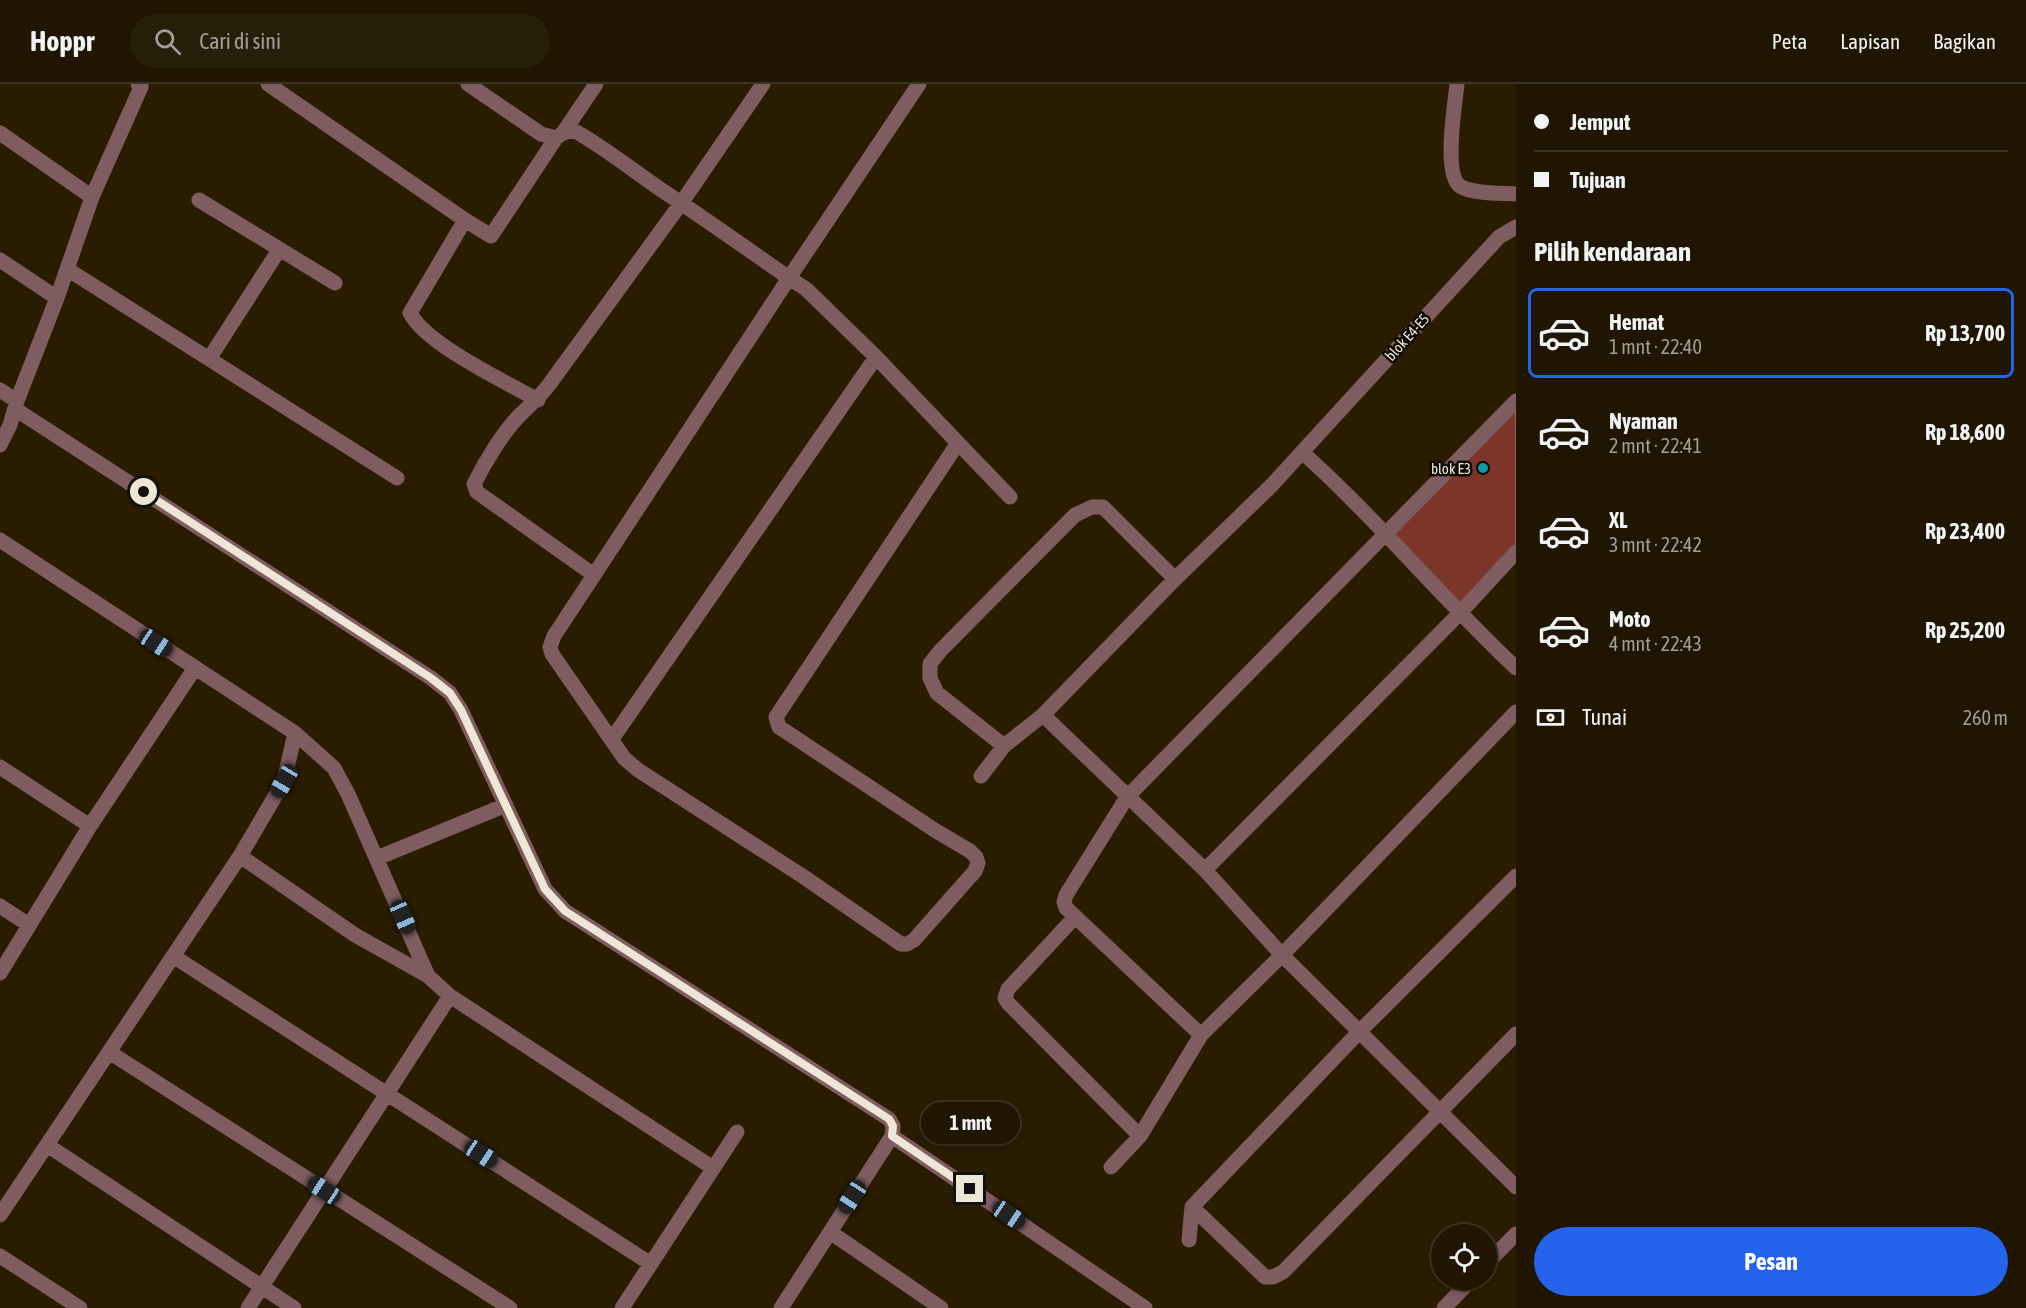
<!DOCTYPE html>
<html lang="id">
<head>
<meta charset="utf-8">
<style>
  :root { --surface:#1f1500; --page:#271e0a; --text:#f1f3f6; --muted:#a19f99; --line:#3c3422; --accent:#2563eb }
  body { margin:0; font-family:"Asap Condensed",sans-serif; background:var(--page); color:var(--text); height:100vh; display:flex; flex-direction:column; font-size:22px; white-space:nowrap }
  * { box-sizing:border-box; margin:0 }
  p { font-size:20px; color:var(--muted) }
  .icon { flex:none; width:33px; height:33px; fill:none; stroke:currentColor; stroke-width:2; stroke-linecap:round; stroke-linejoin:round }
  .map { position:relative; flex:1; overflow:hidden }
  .sheet { display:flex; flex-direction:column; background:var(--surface); width:510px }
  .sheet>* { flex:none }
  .hud { display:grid; align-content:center; height:132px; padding:0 18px; background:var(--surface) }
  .fabs { position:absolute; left:1431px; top:1140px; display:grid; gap:12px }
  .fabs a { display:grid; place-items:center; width:66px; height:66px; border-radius:50%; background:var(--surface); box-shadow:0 3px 9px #0003,0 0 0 2px var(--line); font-size:30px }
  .end { position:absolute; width:27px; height:27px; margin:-14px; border:8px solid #efe7d6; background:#111; box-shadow:0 0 0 3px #111 }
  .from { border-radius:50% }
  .bubble { position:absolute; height:42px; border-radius:21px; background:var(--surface); box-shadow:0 3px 9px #0003,0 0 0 2px var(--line); font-size:20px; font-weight:700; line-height:42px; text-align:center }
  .car { position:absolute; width:18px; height:36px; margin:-18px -9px; border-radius:8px; box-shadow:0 0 4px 2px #0007; background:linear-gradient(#222 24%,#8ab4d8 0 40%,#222 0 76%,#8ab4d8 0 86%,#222 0) }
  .hud b { display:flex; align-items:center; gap:21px; height:57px; font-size:22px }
  .hud b+b { border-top:2px solid var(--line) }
  .hud i { width:15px; height:15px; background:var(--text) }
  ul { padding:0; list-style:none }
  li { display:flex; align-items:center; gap:18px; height:90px; margin:0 12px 9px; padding:0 6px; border:3px solid transparent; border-radius:9px }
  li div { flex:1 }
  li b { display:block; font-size:22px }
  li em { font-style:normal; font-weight:700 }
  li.current { border-color:var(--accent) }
  li>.icon { width:54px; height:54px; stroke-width:1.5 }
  h2 { padding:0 18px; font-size:27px; line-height:72px }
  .pay { display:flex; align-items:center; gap:15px; height:66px; padding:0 18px; font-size:22px }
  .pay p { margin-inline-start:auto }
  .button { display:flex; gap:12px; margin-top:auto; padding:12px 18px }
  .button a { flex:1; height:69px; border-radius:36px; background:var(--accent); color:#fff; font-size:24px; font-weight:700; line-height:69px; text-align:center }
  header { display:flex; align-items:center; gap:36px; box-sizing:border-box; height:84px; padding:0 30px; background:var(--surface); border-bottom:2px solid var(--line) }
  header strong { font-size:28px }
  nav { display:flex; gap:33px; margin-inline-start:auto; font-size:21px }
  .search { width:420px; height:54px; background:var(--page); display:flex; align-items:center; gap:15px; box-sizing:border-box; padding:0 21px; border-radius:33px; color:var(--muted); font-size:22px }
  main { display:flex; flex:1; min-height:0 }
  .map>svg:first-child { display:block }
  .building { fill:#7c3629; stroke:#9a756d; stroke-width:1.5 }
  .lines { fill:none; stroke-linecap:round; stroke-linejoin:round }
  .street { stroke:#7e5c60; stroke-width:15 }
  .route { stroke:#efe7d6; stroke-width:8 }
  .culture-dot { fill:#0f9aa8; stroke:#0d0801; stroke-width:2 }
  .labels { text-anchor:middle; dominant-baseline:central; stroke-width:5; stroke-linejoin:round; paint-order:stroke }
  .street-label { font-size:15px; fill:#efe7d6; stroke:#0d0801 }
  .poi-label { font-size:15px; fill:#efe7d6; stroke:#0d0801; text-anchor:end }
</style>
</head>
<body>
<header>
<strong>Hoppr</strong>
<div class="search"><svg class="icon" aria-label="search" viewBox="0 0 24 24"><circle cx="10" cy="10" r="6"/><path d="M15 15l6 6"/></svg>Cari di sini</div>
<nav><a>Peta</a><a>Lapisan</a><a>Bagikan</a></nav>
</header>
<main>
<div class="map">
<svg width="1516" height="1224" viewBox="0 0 1516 1224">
  <rect width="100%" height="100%" fill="#291c00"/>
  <path class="building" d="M1516 317V469L1460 529 1384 450Z"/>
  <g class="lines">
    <path class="street" d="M268 0 465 136 491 152 556 54
      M468 0 541 50 556 54 563 49 573 46C604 63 631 85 660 105 704 134 746 164 789 194L806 205 876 273 958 359 776 633 779 643 785 647 936 747 970 767 976 773 978 779 975 787 914 856 907 860H901L804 793 638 686 624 674 552 570 550 563 554 552 789 194 919 0
      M1457 0C1455 20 1443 90 1460 102 1472 110 1501 109 1516 110
      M0 49 92 113
      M563 49 596 0
      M199 116 335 199
      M465 136 410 229C427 261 504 297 538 316
      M0 176 57 214
      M67 185 397 394
      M209 275 279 166
      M0 306 17 317
      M15 325 431 594 450 609 461 626 545 805 565 827 889 1035 893 1042 892 1052 781 1224
      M958 359 1010 413
      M0 361 10 341 17 317 57 214 92 113 141 3 138 0
      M1302 368 1499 153 1516 143
      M0 456 295 649
      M594 491 477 408 474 400C485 378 504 346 522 329 533 318 542 311 551 298L682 118 763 0
      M1043 631 1205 786 1282 871 1516 1103
      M612 655 876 273
      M1004 662 937 609 930 594V580L941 566 1075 431 1092 423H1103L1175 495
      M0 683 90 742
      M981 692 1004 662 1043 631 1175 495 1272 401 1302 368C1378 436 1442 515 1516 584
      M240 772 355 851 428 892 450 912 713 1084
      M377 774 506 721
      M1205 786 1460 529 1516 468
      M0 822 29 841
      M1075 833 1008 905 1005 914 1008 919 1140 1052
      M173 872 651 1180
      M0 889 90 742 195 584
      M1201 951 1066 824 1064 818 1066 811 1127 713 1516 317
      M109 968 510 1224
      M892 1052 1145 1224
      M47 1061 294 1224
      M1111 1083 1140 1052 1201 951 1282 871 1516 628
      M1192 1123 1265 1193H1273L1283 1188 1516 950
      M0 1131 240 772 284 697 295 649 334 684 348 710 428 892
      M830 1148 941 1224
      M1189 1156 1192 1123 1360 947 1516 792
      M0 1172 80 1224
      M1486 1180 1516 1150
      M248 1224 450 912
      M622 1224 737 1048
      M1444 1224 1471 1196"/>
  </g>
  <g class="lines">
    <path class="route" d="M144 408 431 594 450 609 461 626 545 805 565 827 889 1035 893 1042 892 1052 970 1105"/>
  </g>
  <circle class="culture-dot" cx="1483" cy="384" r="6"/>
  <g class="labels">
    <g class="street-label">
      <text transform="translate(1407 253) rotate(-48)">blok E4-E5</text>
    </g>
    <g class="poi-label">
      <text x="1471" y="384">blok E3</text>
    </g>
  </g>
</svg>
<div class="fabs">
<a><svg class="icon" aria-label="locate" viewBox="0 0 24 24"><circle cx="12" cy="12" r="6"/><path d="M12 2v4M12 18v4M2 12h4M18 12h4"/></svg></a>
</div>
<i class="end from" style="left:144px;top:408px"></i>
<i class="end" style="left:970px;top:1105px"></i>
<div class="bubble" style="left:921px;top:1018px;width:99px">1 mnt</div>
<i class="car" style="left:156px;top:559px;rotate:123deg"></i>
<i class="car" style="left:284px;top:697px;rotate:210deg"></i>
<i class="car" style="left:403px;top:833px;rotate:156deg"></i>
<i class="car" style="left:481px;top:1070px;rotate:123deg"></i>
<i class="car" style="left:324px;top:1106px;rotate:303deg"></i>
<i class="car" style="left:852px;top:1113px;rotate:213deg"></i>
<i class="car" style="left:1009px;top:1131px;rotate:124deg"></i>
</div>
<section class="sheet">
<div class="hud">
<b><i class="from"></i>Jemput</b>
<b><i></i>Tujuan</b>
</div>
<h2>Pilih kendaraan</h2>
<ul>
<li class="current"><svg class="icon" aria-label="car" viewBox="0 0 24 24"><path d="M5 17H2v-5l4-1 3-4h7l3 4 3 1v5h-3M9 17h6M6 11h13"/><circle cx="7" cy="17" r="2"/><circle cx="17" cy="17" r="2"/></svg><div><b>Hemat</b><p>1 mnt · 22:40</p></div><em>Rp 13,700</em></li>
<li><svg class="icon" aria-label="car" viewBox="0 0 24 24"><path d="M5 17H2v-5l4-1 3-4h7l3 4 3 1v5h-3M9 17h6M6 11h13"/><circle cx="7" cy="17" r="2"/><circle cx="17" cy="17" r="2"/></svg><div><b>Nyaman</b><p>2 mnt · 22:41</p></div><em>Rp 18,600</em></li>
<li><svg class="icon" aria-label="car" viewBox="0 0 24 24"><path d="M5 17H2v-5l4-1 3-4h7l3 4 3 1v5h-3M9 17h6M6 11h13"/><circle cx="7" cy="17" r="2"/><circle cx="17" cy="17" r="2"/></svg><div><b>XL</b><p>3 mnt · 22:42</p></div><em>Rp 23,400</em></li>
<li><svg class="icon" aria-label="car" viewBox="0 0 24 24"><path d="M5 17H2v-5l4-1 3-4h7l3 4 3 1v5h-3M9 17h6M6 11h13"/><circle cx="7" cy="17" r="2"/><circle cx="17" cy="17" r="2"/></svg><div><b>Moto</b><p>4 mnt · 22:43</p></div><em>Rp 25,200</em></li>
</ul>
<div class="pay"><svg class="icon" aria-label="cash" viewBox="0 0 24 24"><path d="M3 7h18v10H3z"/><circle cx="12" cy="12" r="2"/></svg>Tunai<p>260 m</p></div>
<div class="button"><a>Pesan</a></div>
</section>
</main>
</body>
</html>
